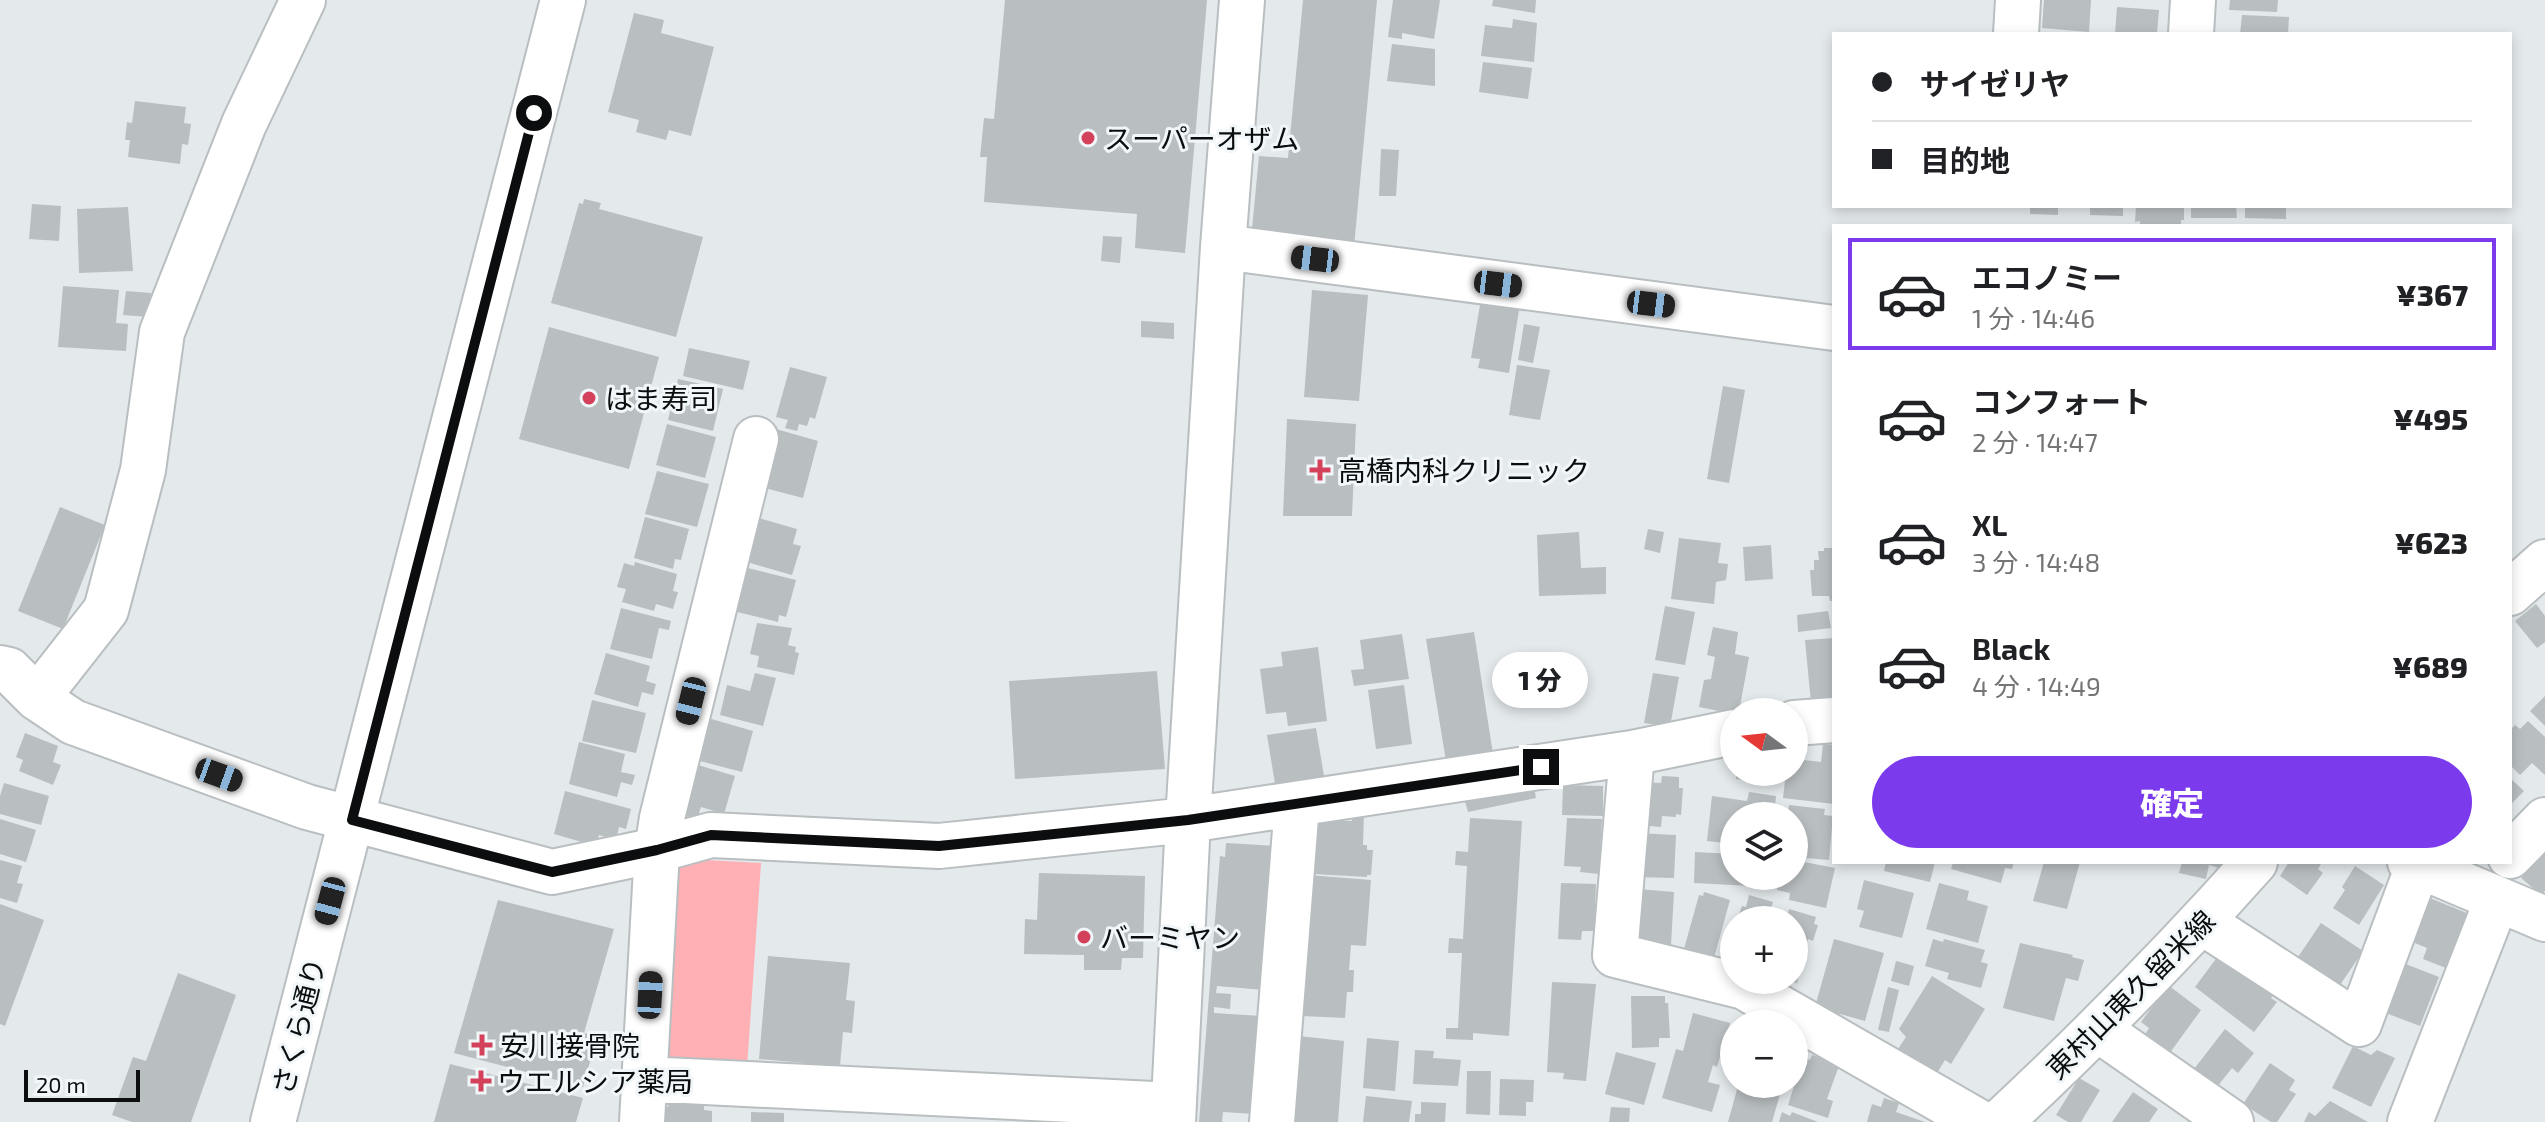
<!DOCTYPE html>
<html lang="ja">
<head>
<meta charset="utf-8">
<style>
  :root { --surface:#fff; --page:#f6f6f6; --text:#202124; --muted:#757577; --line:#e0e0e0; --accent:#7c3aed }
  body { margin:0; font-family:"Exo 2","Noto Sans JP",sans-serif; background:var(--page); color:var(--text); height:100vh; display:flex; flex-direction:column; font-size:30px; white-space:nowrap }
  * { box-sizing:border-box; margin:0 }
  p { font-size:26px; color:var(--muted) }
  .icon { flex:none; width:44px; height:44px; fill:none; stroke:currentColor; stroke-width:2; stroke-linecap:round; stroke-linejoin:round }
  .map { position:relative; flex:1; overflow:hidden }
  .drawer { position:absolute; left:1832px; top:224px; width:680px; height:640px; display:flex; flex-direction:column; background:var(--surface); border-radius:0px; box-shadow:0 4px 12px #0003 }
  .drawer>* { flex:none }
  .banner { position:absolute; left:1832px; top:32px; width:680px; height:176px; border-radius:0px; box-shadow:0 4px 12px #0003; display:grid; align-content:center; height:176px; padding:0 40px; background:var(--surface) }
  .needle { width:52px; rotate:285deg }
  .tools { position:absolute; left:1720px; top:698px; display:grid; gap:16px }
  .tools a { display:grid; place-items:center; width:88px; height:88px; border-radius:50%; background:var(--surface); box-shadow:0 4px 12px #0003; font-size:40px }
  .scale { position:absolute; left:24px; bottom:20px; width:116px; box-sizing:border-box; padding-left:8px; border:4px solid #0b0d0e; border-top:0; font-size:22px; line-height:28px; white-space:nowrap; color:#0b0d0e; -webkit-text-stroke:6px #f1f6f9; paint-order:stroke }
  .end { position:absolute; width:36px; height:36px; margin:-18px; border:10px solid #0b0d0e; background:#fff; box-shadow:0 0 0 4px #fff }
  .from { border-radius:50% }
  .bubble { position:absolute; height:56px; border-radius:28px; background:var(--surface); box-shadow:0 4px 12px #0003; font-size:26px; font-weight:800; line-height:56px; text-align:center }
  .car { position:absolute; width:24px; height:48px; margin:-24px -12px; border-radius:10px; box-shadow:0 0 6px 2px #0007; background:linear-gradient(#222 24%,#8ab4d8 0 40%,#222 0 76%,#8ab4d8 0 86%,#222 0) }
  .banner b { display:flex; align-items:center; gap:28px; height:76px; font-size:30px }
  .banner b+b { border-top:2px solid var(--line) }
  .banner i { width:20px; height:20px; background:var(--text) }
  ul { padding:14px 0 0; list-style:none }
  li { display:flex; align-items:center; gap:24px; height:112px; margin:0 16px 12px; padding:0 24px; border:4px solid transparent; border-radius:0px }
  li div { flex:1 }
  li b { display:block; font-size:30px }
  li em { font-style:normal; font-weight:800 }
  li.on { border-color:var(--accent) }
  li>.icon { width:72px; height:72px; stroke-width:1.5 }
  .cta { display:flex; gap:16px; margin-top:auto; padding:16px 40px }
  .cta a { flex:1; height:92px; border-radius:48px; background:var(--accent); color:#fff; font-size:32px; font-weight:800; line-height:92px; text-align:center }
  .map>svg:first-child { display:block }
  .green { fill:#feb0b4 }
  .building { fill:#b9bec1 }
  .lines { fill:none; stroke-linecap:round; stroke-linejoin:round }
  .minor-casing { stroke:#b9bec0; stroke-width:48 }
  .major-casing { stroke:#b9bec0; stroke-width:48 }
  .minor { stroke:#fff; stroke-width:44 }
  .major { stroke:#fff; stroke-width:44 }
  .route { stroke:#0b0d0e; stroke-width:10 }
  .poi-dot { fill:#d3425a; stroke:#f1f6f9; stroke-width:3 }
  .labels { text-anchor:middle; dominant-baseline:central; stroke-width:6; stroke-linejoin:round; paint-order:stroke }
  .poi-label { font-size:28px; fill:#0b0d0e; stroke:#f1f6f9; text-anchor:start }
  .street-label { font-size:28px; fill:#0b0d0e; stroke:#f1f6f9 }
</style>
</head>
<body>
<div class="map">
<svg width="2545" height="1122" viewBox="0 0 2545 1122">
  <rect width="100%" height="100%" fill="#e4e9ec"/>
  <path class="green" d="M706 860 761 863 747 1068H671L660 1055 675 874 683 864Z"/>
  <path class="building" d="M1005 0H1207L1185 253 1135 248 1137 214 984 202 987 157H980L984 118 994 119Z
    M1303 0H1377L1354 247 1251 239 1259 156 1288 158Z
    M1393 0H1440L1434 39 1402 33V39L1388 37Z
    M1493 0H1536L1535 13 1492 6Z
    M2044 0H2091L2089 32 2042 28Z
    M2230 0H2278L2277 12 2229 10Z
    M2117 7 2159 10 2157 34H2115Z
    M634 13 664 20 661 33 714 47 691 136 669 130 666 140 636 132 639 120 608 112Z
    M2242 15 2289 17 2288 34H2240Z
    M1513 19 1537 23 1534 62 1481 56 1485 25 1512 28Z
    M1392 44 1435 49V86L1387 81Z
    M1483 62 1532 68 1528 99 1479 92Z
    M135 101 186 107 184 123 191 124 188 145 182 144 180 164 128 157 130 140H125L127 122 132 123Z
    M1381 149 1399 150 1396 196H1379Z
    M584 199 601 203 599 209 703 237 676 337 551 303 579 203 583 204Z
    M32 204 61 206 59 241 29 239Z
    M2030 206H2058V215L2030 214Z
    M2090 206H2123V216L2090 215Z
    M2136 206H2184V220H2181V226H2140V221L2135 222Z
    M2191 206H2236L2237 218H2191Z
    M2245 206H2286V219L2245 218Z
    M128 207 133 271 79 273 77 209Z
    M1103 236 1122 237 1120 263 1101 261Z
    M63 286 119 290 116 323 128 324 126 351 58 347Z
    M1312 290 1368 295 1359 401 1304 397Z
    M126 291 151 293 149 317 123 315Z
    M1481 299 1520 304 1509 373 1478 368 1480 359 1471 358Z
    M1141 321 1174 323V339L1141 337Z
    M1524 324 1540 327 1533 363 1518 360Z
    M549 327 659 357 629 469 519 439Z
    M689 348 750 361 743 390 683 376Z
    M1517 365 1550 370 1540 420 1509 415Z
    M790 367 827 377 815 419 810 417 807 426 799 424 797 431 785 428 788 420 776 417Z
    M678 379 723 389 713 431 668 420Z
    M1723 386 1745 390 1729 483 1707 479Z
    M1287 419 1356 424 1352 516H1283Z
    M667 424 716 437 705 478 656 465Z
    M776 429 818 441 803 498 761 487Z
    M657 471 709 484 697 527 645 514Z
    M60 507 105 525 63 629 18 611Z
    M645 517 689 529 681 560 675 559 673 569 634 558Z
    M755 517 797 529 793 544 801 546 792 575 743 561Z
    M1648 529 1664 532 1660 553 1644 549Z
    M1579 532 1581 568 1606 567V594L1539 596 1537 535Z
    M1679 538 1721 543 1718 563 1728 564 1726 580 1716 582 1714 604 1671 599Z
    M1771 545 1773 579 1745 581 1743 547Z
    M1824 548H1834V601H1830L1829 596H1812L1810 570H1814V560H1819L1818 551H1824Z
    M635 562 677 574 673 591 678 592 673 609 656 604 654 611 622 602 626 589 617 587 624 563 634 566Z
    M744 567 796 580 786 617 779 615 778 622 729 610Z
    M2536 604 2545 616V642L2537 648 2515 621Z
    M1665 606 1695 612 1685 665 1655 660Z
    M621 608 671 621 669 630 659 628 652 659 610 649Z
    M1828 611 1831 628 1798 632 1797 615Z
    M757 623 792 628 788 645 796 647 795 652 799 653 794 675 757 667 759 656 750 654Z
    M1713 627 1738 632 1735 654 1749 657 1739 712 1734 714 1699 707 1704 680 1711 679 1715 657 1707 655Z
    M1474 632 1493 754 1446 761 1426 639Z
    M1402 634 1409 679 1354 686 1351 670 1364 669 1360 640Z
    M1834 638V701L1811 703 1805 640Z
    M1318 647 1327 721 1288 726 1286 712 1266 714 1260 669 1283 666 1281 652Z
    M606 653 650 666 646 681 656 684 653 695 642 692 638 707 594 694Z
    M1157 671 1165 769 1015 779 1009 681Z
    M755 673 776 678 763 726 720 715 727 685 750 691Z
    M1653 673 1679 677 1670 727 1644 723Z
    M1404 685 1412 744 1376 749 1368 690Z
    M2545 696V726L2530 711Z
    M592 700 646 713 636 753 582 741Z
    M708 718 753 731 742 772 696 760Z
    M2528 721 2545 737V775L2532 763 2520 775 2510 765V730L2515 725 2520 729Z
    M1316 728 1326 788 1277 796 1267 735Z
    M25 733 58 746 53 762 61 765 53 785 19 771 23 760 16 757Z
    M579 742 625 754 621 772 635 775 632 785 621 782 617 797 569 784Z
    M1823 744 1834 745V804L1783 798 1786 772H1794V759L1821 762Z
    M688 762 735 776 724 814 701 807 697 819 674 813Z
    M1737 772H1766L1765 781 1736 779Z
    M1662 776 1679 777V788H1683L1681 815 1676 814V817L1662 816 1661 827 1639 825 1641 782 1661 783Z
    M2510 778 2524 791 2510 805Z
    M4 783 49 796 41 825 0 814V796Z
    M1563 785 1603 786V816L1562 815Z
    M1534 787 1536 798 1468 812 1465 801Z
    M565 791 631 809 626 829 619 827 616 840 599 835 596 846 554 834Z
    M1749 792 1776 796 1774 816H1734V844L1707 841 1712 796 1747 801Z
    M1789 805 1825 809 1824 815 1833 816 1829 860 1794 857V816H1788Z
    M1364 812 1363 845H1367V850H1373L1371 875H1367V877L1314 874 1316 820 1352 821V813Z
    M1470 818 1522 821 1509 1036 1473 1033V1040L1446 1039V1028H1458L1462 953H1448L1449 938 1463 939 1467 866 1455 865 1456 851 1468 852Z
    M1567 818 1602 819 1599 874 1580 872 1581 867 1564 866Z
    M0 819 36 830 26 862 0 854Z
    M1636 833 1676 835 1674 878 1635 877Z
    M1226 843 1275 846 1264 990 1217 986 1216 993 1231 994 1230 1009 1214 1007V1013L1261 1016 1254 1114 1223 1112 1222 1122H1199L1220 856 1225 857Z
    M2545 851V891L2541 895 2521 878Z
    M1695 852 1734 854V876H1771L1770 887 1694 883Z
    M0 860 22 866 17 883 23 884 17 903 0 898Z
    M1794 860 1835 868 1826 908 1789 900 1790 893 1777 890 1780 876H1794Z
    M1886 862H1935L1930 882 1884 871Z
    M1953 862H2014L2012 869 2005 868 2001 883 1951 869Z
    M2044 862H2080L2067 909 2033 901Z
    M2182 862H2221L2219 868 2209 865 2206 879 2179 873Z
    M2289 862H2322L2318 869 2323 873 2307 895 2280 876Z
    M2355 866 2384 885 2359 925 2333 908 2345 890 2342 887Z
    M1039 873 1145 876 1143 958H1122L1121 970H1084V955L1024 954 1025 919 1037 920Z
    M1308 875 1371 880 1366 946 1351 945 1349 970H1354L1353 992H1347L1345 1018 1302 1016Z
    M1864 880 1914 893 1902 938 1859 927 1864 911 1857 909Z
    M1561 883 1596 884 1594 931H1582L1581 940 1558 939Z
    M1939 883 1969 891 1967 900 1988 906 1978 943 1926 929Z
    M1638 889 1674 892 1671 945 1643 944 1635 940Z
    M1704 892 1730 900 1714 958 1684 949 1699 895 1703 896Z
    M1749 895 1773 902 1768 920H1737L1742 906 1746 907Z
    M2425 896 2474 916 2451 970 2423 959 2427 948 2410 941Z
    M498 900 614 929 584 1033 597 1036 583 1087 454 1053Z
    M0 904 44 920 5 1026 0 1024Z
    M1789 909 1816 917 1814 924 1818 925 1813 941 1808 939 1797 983 1788 981 1794 980V920H1786Z
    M2321 923 2363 951 2338 988 2296 960Z
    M1834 939 1884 953 1865 1021 1815 1007Z
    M1933 939 1943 942 1944 939 1985 950 1981 962 1988 964 1981 988 1947 979 1949 973 1925 966Z
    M2020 943 2073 955 2072 957 2084 960 2078 981 2066 978 2054 1021 2003 1008Z
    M2221 952 2275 993 2271 998 2277 1002 2254 1032 2195 987Z
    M768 956 850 963 846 1000 855 1001 852 1033 843 1032 840 1066 759 1059Z
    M1896 961 1914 966 1909 986 1891 981Z
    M2398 961 2439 977 2420 1026 2378 1010Z
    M178 973 236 995 191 1122H132L112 1115 133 1057 146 1061Z
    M1932 976 1985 1009 1951 1064 1945 1060 1937 1073 1898 1049 1906 1037 1899 1029Z
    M1552 982 1596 984 1586 1081 1563 1079 1564 1073 1547 1072Z
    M2168 985 2201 1010 2169 1054 2144 1036 2149 1028 2141 1022Z
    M1888 987 1899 990 1889 1032 1878 1030Z
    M1631 996H1665V1003H1668L1670 1038H1659V1047L1632 1048Z
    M1693 1013 1730 1023 1717 1067 1713 1065 1708 1082 1720 1085 1712 1112 1662 1098 1676 1049 1683 1051Z
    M2225 1029 2254 1053 2238 1073 2232 1068 2217 1087 2194 1069Z
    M1299 1036 1344 1041 1338 1122H1292Z
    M1367 1038 1399 1041 1395 1091 1363 1088Z
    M2353 1046 2371 1055 2377 1050 2395 1058 2371 1107 2332 1088Z
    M1415 1050 1434 1051 1433 1058 1461 1060 1458 1086 1413 1084Z
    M1616 1052 1656 1063 1644 1105 1605 1094Z
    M1812 1055 1840 1063 1827 1099 1833 1101 1828 1118 1788 1105 1803 1058 1810 1060Z
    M2270 1063 2295 1080 2289 1090 2296 1094 2277 1122H2271L2243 1104Z
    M450 1064 583 1098 576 1122H434Z
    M1467 1071H1491L1490 1115 1466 1114Z
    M2079 1078 2100 1090 2081 1122H2068L2056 1115Z
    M1500 1079 1534 1080 1533 1102H1526V1116L1499 1115Z
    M1733 1084H1783L1772 1122H1728L1738 1086Z
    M2133 1092 2158 1109 2149 1122H2112Z
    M1366 1096 1412 1101 1409 1122H1363Z
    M676 1098 704 1100V1110L712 1111V1122H664L665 1109Z
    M1884 1098 1899 1103 1896 1112 1925 1122H1867L1872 1104 1881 1107Z
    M2330 1101 2368 1122H2304L2309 1112 2315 1116Z
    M1421 1102 1446 1103 1445 1122H1415V1114H1421Z
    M1611 1107 1630 1108 1629 1122H1609Z
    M751 1112 784 1113V1122H751Z
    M1782 1112 1790 1116 1792 1112 1818 1122H1779Z"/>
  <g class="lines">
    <defs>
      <path id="minor" d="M2016 34 2018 0
        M2191 34 2193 0
        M1223 247 1834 328
        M0 668 9 670 37 698 73 722 307 807 552 872 657 850 711 835 939 846 1188 820 1632 753 1734 732
        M37 698 106 610 143 470 162 332 244 124 303 0
        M1794 723 1834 720
        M1632 753 1615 955 1744 987 1979 1122
        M2510 856 2545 820
        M2410 862 2545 919
        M2202 922 2359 1024 2418 866
        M2099 1030 2231 1122
        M645 1079 1174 1105
        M273 1122 563 0
        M642 1122 657 850 662 818 756 439
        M1173 1122 1188 820 1223 247 1242 0
        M1272 1122 1297 805
        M2410 1122 2497 900"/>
      <path id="major" d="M2510 593 2545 562
        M2000 1122C2089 1039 2174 953 2255 862"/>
    </defs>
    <use href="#minor" class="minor-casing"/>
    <use href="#major" class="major-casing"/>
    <use href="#minor" class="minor"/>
    <use href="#major" class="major"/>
  </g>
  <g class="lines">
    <path class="route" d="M534 113 352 820 552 872 657 850 711 835 939 846 1188 820 1541 767"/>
  </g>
  <g class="poi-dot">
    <circle cx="1088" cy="138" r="8"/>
    <circle cx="589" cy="398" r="8"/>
    <path d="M1316 458h8v8h8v8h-8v8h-8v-8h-8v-8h8z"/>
    <circle cx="1084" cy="937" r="8"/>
    <path d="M478 1033h8v8h8v8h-8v8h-8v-8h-8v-8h8z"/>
    <path d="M477 1069h8v8h8v8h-8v8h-8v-8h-8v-8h8z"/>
  </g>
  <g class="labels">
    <g class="poi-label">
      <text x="1104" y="138">スーパーオザム</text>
      <text x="605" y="398">はま寿司</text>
      <text x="1338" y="470">高橋内科クリニック</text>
      <text x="1100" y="937">バーミヤン</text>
      <text x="500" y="1045">安川接骨院</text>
      <text x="497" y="1081">ウエルシア薬局</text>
    </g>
    <g class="street-label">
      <text transform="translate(2130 994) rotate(-45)">東村山東久留米線</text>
      <text transform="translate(298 1026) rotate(-76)">さくら通り</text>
    </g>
  </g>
</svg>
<div class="tools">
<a><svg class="needle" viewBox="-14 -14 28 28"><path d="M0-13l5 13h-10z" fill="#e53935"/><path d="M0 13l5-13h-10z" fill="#757577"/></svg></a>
<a><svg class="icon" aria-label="layers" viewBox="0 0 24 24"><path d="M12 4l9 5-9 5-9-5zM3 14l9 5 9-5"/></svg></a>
<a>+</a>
<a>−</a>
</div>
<div class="scale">20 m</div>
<i class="end from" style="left:534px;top:113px"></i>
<i class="end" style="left:1541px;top:767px"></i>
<div class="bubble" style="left:1492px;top:652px;width:96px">1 分</div>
<i class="car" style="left:1315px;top:259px;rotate:277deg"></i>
<i class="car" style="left:1498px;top:284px;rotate:97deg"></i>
<i class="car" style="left:1651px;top:304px;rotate:97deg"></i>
<i class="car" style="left:691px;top:701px;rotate:194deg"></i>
<i class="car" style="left:219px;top:775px;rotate:110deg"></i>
<i class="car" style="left:330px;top:901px;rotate:195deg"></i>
<i class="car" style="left:650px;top:995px;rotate:3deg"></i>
<div class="banner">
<b><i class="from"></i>サイゼリヤ</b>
<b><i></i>目的地</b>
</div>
<section class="drawer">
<ul>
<li class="on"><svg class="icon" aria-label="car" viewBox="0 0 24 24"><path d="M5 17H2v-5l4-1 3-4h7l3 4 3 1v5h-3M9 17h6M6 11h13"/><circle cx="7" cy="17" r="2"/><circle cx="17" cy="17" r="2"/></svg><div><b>エコノミー</b><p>1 分 · 14:46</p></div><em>¥367</em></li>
<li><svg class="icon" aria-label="car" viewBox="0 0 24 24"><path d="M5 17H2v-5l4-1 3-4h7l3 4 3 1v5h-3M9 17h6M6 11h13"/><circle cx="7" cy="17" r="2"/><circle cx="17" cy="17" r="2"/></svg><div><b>コンフォート</b><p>2 分 · 14:47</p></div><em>¥495</em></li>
<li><svg class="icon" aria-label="car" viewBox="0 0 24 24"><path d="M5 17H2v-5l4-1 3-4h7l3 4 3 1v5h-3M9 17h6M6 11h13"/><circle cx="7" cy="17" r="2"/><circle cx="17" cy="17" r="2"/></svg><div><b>XL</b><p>3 分 · 14:48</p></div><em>¥623</em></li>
<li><svg class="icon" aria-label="car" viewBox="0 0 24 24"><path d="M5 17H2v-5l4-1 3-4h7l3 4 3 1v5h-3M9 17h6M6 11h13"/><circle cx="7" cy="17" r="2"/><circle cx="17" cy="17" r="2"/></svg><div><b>Black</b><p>4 分 · 14:49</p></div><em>¥689</em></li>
</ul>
<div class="cta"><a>確定</a></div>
</section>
</div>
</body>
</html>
